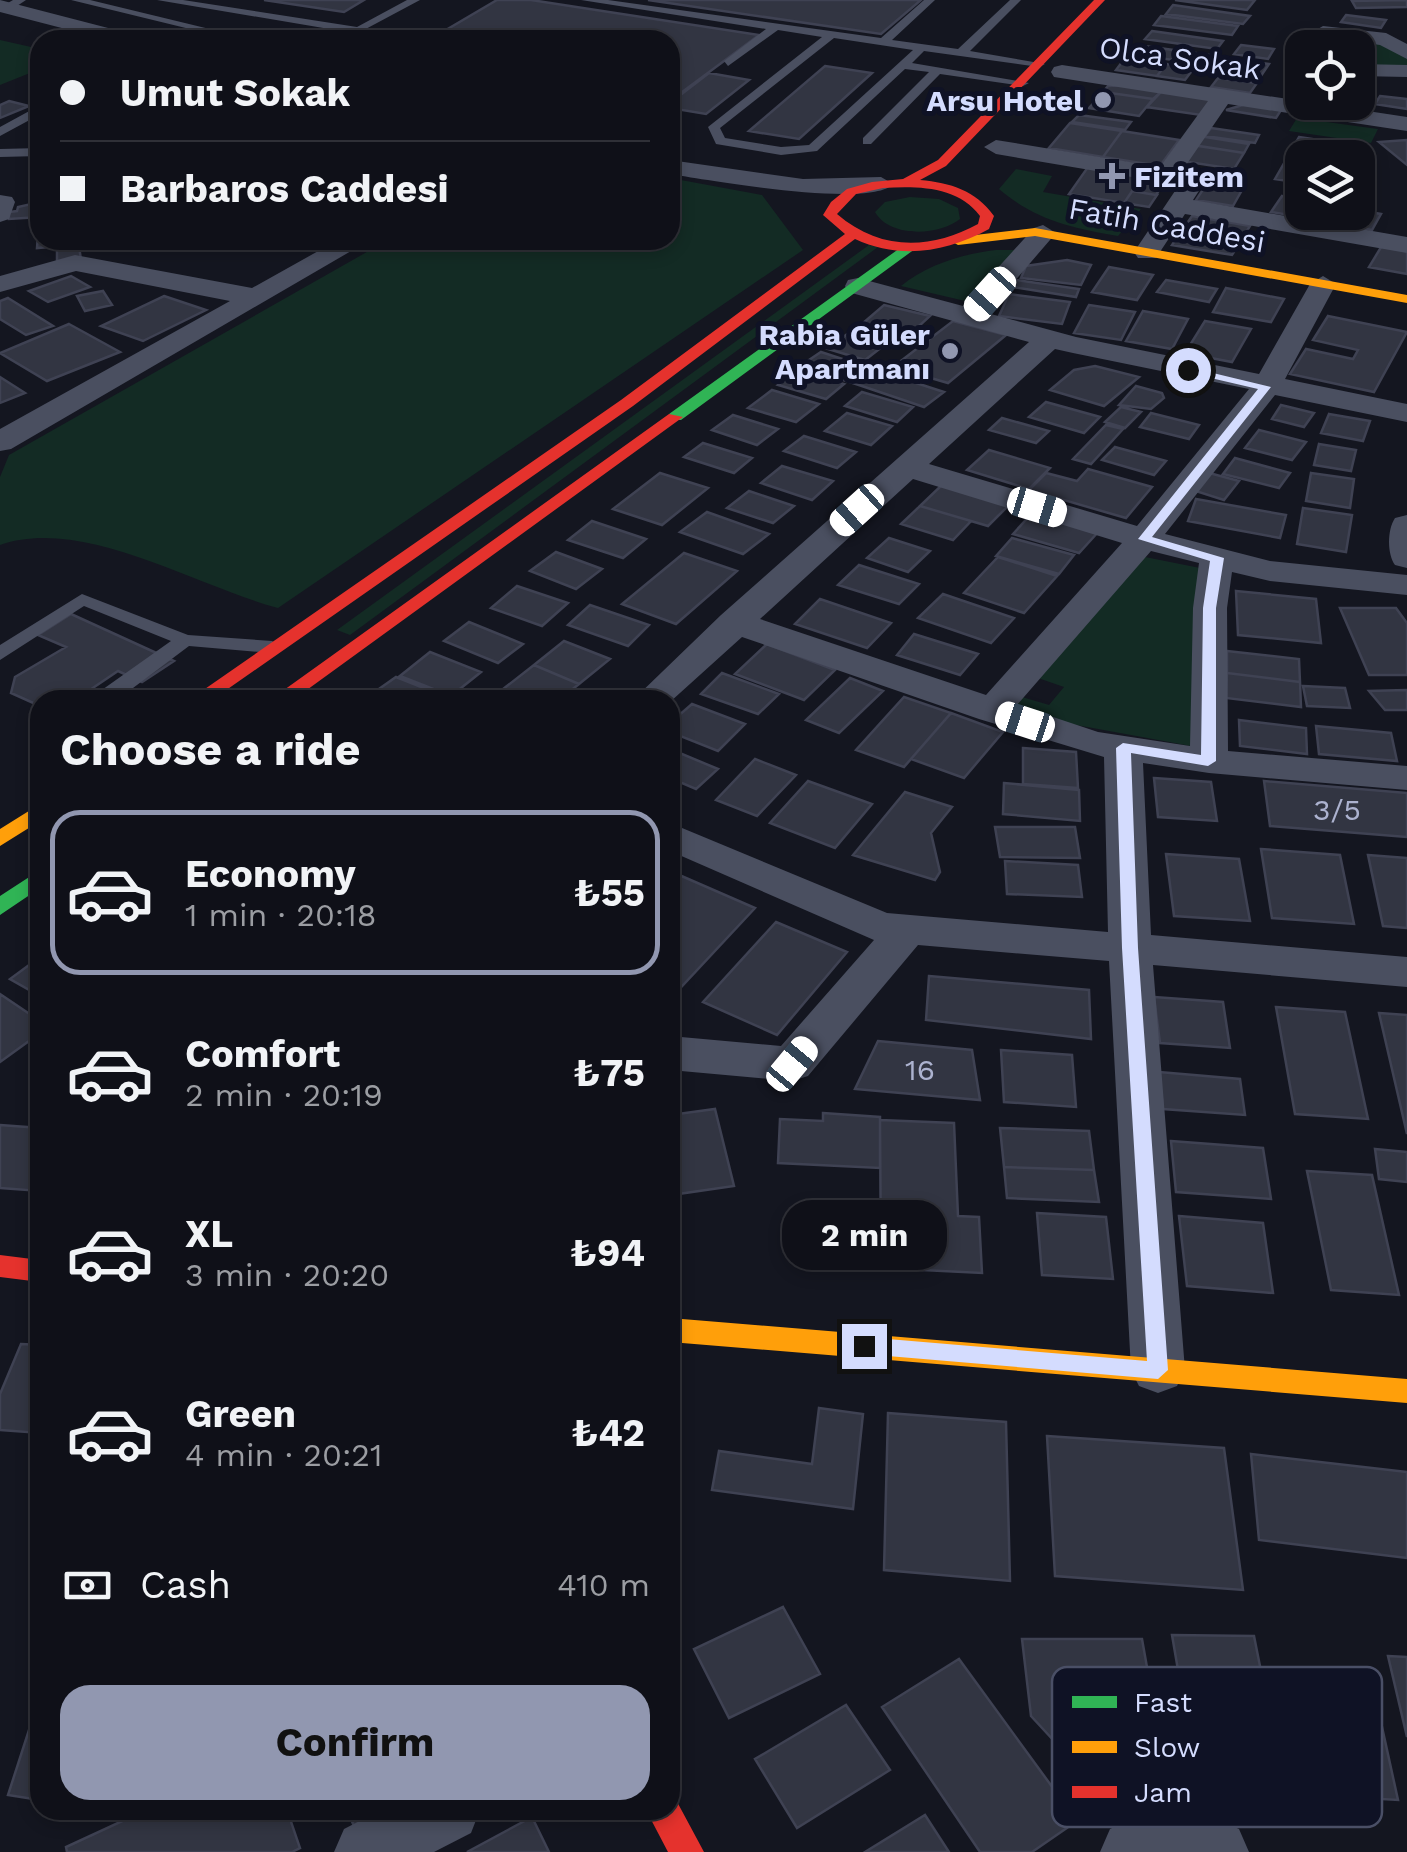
<!DOCTYPE html>
<html lang="en">
<head>
<meta charset="utf-8">
<style>
  :root { --surface:#0f1018; --page:#1d1e25; --text:#f1f3f6; --muted:#9b9da2; --line:#2f3037; --accent:#9197b0 }
  body { margin:0; font-family:"Work Sans",sans-serif; background:var(--page); color:var(--text); height:100vh; display:flex; flex-direction:column; font-size:38px; white-space:nowrap }
  * { box-sizing:border-box; margin:0 }
  p { font-size:32px; color:var(--muted) }
  .icon { flex:none; width:55px; height:55px; fill:none; stroke:currentColor; stroke-width:2; stroke-linecap:round; stroke-linejoin:round }
  .map { position:relative; flex:1; overflow:hidden }
  .sheet { position:absolute; left:30px; top:690px; width:650px; height:1130px; display:flex; flex-direction:column; background:var(--surface); border-radius:30px; box-shadow:0 5px 15px #0003,0 0 0 2px var(--line) }
  .sheet>* { flex:none }
  .hud { position:absolute; left:30px; top:30px; width:650px; height:220px; border-radius:30px; box-shadow:0 5px 15px #0003,0 0 0 2px var(--line); display:grid; align-content:center; height:220px; padding:0 30px; background:var(--surface) }
  .tools { position:absolute; left:1285px; top:30px; display:grid; gap:20px }
  .tools a { display:grid; place-items:center; width:90px; height:90px; border-radius:20px; background:var(--surface); box-shadow:0 5px 15px #0003,0 0 0 2px var(--line); font-size:50px }
  .end { position:absolute; width:45px; height:45px; margin:-22px; border:12px solid #d4dcfe; background:#111; box-shadow:0 0 0 5px #111 }
  .from { border-radius:50% }
  .bubble { position:absolute; height:70px; border-radius:30px; background:var(--surface); box-shadow:0 5px 15px #0003,0 0 0 2px var(--line); font-size:32px; font-weight:700; line-height:70px; text-align:center }
  .car { position:absolute; width:30px; height:60px; margin:-30px -15px; border-radius:12px; box-shadow:0 0 8px 2px #0007; background:linear-gradient(#fff 24%,#345 0 40%,#fff 0 76%,#345 0 86%,#fff 0) }
  .hud b { display:flex; align-items:center; gap:35px; height:95px; font-size:38px }
  .hud b+b { border-top:2px solid var(--line) }
  .hud i { width:25px; height:25px; background:var(--text) }
  ul { padding:0; list-style:none }
  li { display:flex; align-items:center; gap:30px; height:165px; margin:0 20px 15px; padding:0 10px; border:5px solid transparent; border-radius:30px }
  li div { flex:1 }
  li b { display:block; font-size:38px }
  li em { font-style:normal; font-weight:700 }
  li.on { border-color:var(--accent) }
  li>.icon { width:90px; height:90px; stroke-width:1.5 }
  h2 { padding:0 30px; font-size:45px; line-height:120px }
  .pay { display:flex; align-items:center; gap:25px; height:110px; padding:0 30px; font-size:38px }
  .pay p { margin-inline-start:auto }
  .button { display:flex; gap:20px; margin-top:auto; padding:20px 30px }
  .button a { flex:1; height:115px; border-radius:30px; background:var(--accent); color:#111; font-size:40px; font-weight:700; line-height:115px; text-align:center }
  .map>svg:first-child { display:block }
  .green { fill:#132b24 }
  .building { fill:#323542; stroke:#3f4253; stroke-width:2.5 }
  .lines { fill:none; stroke-linecap:round; stroke-linejoin:round }
  .lane { fill:#4a4f60; fill-rule:evenodd }
  .street { fill:#4a4f60; fill-rule:evenodd }
  .fast { fill:#30b455; fill-rule:evenodd }
  .slow { fill:#ff9f0a; fill-rule:evenodd }
  .jam { fill:#e5322d; fill-rule:evenodd }
  .route { fill:#d4dcfe }
  .poi-dot { fill:#9197b0; stroke:#0f1225; stroke-width:4 }
  .labels { text-anchor:middle; dominant-baseline:central; stroke-width:10; stroke-linejoin:round; paint-order:stroke }
  .far-street-label { font-size:30px; fill:#d4dcfe; stroke:#0f1225 }
  .far-poi-label { font-size:30px; font-weight:bold; fill:#d4dcfe; stroke:#0f1225; text-anchor:end }
  .number-label { font-size:30px; fill:#acb2cf }
  .key { fill:#0f1225; stroke:#4a4f66; stroke-width:2.5 }
  .key-label { font-size:28px; fill:#d4dcfe }
</style>
</head>
<body>
<div class="map">
<svg width="1407" height="1852" viewBox="0 0 1407 1852">
  <rect width="100%" height="100%" fill="#141620"/>
  <path class="green" d="M0 40 40 49V69L0 85Z
    M1346 40 1383 43 1407 59V68L1358 66V48H1341Z
    M1297 118 1378 129 1371 143 1289 131Z
    M1016 169 1052 176 1043 192 1141 209 1118 236C1072 228 1035 220 999 189Z
    M670 178 762 195 803 250 278 608C195 586 83 516 0 545V477L9 455 388 240H670Z
    M910 197 939 199 958 208 960 219C939 236 890 238 875 212L885 202Z
    M869 245 878 247 350 635 337 630Z
    M996 250H1025L978 304 901 286C928 264 963 254 996 250Z
    M1140 556 1200 568 1191 746 1049 720 1012 710 1022 697 1049 705 1064 687 1038 678Z"/>
  <path class="building" d="M264 0H364L344 12Z
    M497 0H531L759 35 670 101V40H429Z
    M648 0H921L881 34Z
    M1175 0H1255L1247 10Z
    M1407 0V7L1356 8 1352 1Z
    M1173 5 1250 16 1243 24 1166 14Z
    M1346 15 1386 20 1381 28 1341 22Z
    M1161 16 1238 26 1232 35 1154 25Z
    M1152 31 1223 41 1217 49 1145 39Z
    M1137 45 1210 55 1203 64 1129 54Z
    M1241 45 1274 49 1268 59 1234 54Z
    M1125 58 1166 64 1157 76 1116 70Z
    M1238 60 1269 64 1261 76 1230 72Z
    M1166 64 1194 68 1185 80 1157 76Z
    M825 66 872 73 799 139 749 131Z
    M709 73 749 80 706 114 670 108V103Z
    M1218 78 1257 83 1250 93 1211 87Z
    M1129 85 1162 91 1153 99 1103 92 1108 86Z
    M1162 91 1214 99 1201 115 1147 107Z
    M1103 92 1153 99 1139 116 1089 108Z
    M1380 96 1407 99V109L1375 104Z
    M9 101 29 106 0 118V105Z
    M1246 104 1283 107 1276 118 1226 110Z
    M1079 115 1131 122 1125 130 1072 122Z
    M1070 123 1122 131 1103 157 1049 148Z
    M1211 128 1259 135 1255 143 1205 136Z
    M1122 131 1179 140 1160 166 1103 157Z
    M1199 136 1249 144 1244 153 1192 145Z
    M1299 137 1358 146 1352 158H1302V183L1275 179Z
    M1407 140V165L1379 142Z
    M1193 145 1244 153 1234 169 1182 161Z
    M1088 167 1143 176 1124 203 1069 194Z
    M1140 179 1164 183 1156 195 1132 191Z
    M1206 185 1242 190 1233 206 1196 200Z
    M1132 191 1156 195H1157L1149 207 1124 203Z
    M1282 196 1302 200V212H1311L1308 218 1271 212Z
    M40 202V217L9 219V212L17 211 18 207Z
    M1358 210 1381 214 1372 230 1339 224 1346 212Z
    M1311 212H1346L1339 224 1308 218Z
    M1192 216 1250 226 1232 255 1172 245Z
    M38 234 40 240H81V244L37 248Z
    M1383 244 1407 249V274L1369 267Z
    M79 246 81 260 57 263V249Z
    M1067 260 1091 265 1081 285 1021 278 1026 266Z
    M1109 267 1153 275 1137 300 1092 292Z
    M71 276 90 287 48 302 29 291Z
    M1009 279 1079 289 1076 297 1006 286Z
    M1166 280 1217 289 1209 302 1157 292Z
    M1226 288 1284 299 1271 322 1213 312Z
    M103 291 112 305 85 311 77 296Z
    M1009 294 1070 302 1062 324 999 316Z
    M164 296 206 310 143 341 101 326Z
    M8 298 53 326 26 335 0 319V301Z
    M884 305 930 316 908 336 862 324Z
    M1089 305 1135 312 1121 340 1074 333Z
    M1143 311 1188 319 1172 349 1126 341Z
    M1328 316 1407 332 1374 392 1290 374 1306 349 1353 359 1358 350 1313 340Z
    M953 321 1006 335 948 383 893 367Z
    M1205 321 1251 329 1232 362 1185 353Z
    M69 324 120 352 47 381 0 353Z
    M850 332 887 343 865 360 828 349Z
    M821 352 876 370 856 384 800 366Z
    M1095 366 1139 377 1104 406 1050 390 1074 370Z
    M876 370 944 392 924 407 856 384Z
    M796 371 844 384 826 399 778 385Z
    M0 377 25 393 0 403Z
    M1136 386 1162 393 1164 398 1151 409 1119 405Z
    M772 390 819 404 796 422 748 408Z
    M862 392 913 407 897 422 845 406Z
    M1046 402 1100 417 1084 433 1029 417Z
    M1281 405 1314 413 1304 427 1272 419Z
    M1121 407 1141 412 1125 428 1105 422Z
    M847 413 892 426 871 445 825 431Z
    M1151 413 1199 425 1189 439 1140 427Z
    M1329 414 1370 421 1363 441 1321 433Z
    M733 415 778 429 757 445 712 430Z
    M1002 418 1049 431 1036 443 989 430Z
    M1106 425 1123 429 1091 464 1073 459Z
    M1259 430 1306 442 1292 460 1245 448Z
    M804 436 856 452 837 468 784 451Z
    M703 443 752 458 734 473 684 457Z
    M1319 444 1356 450 1351 471 1314 465Z
    M1115 447 1166 461 1154 475 1102 460Z
    M989 450 1050 468 1029 489 967 470Z
    M1235 458 1290 473 1279 488 1223 474Z
    M782 466 833 481 812 500 761 483Z
    M1088 469 1152 487 1126 518 1029 490 1046 473 1077 481Z
    M1198 470 1239 481 1224 500 1183 487Z
    M660 473 708 488 662 525 613 509Z
    M1311 473 1354 479 1350 508 1306 501Z
    M943 484 1010 504 988 526 920 506Z
    M749 491 794 506 773 523 727 508Z
    M1196 499 1286 515 1280 538 1188 521Z
    M920 506 971 521 953 540 901 524Z
    M1303 508 1352 515 1346 552 1297 544Z
    M1034 511 1100 530 1079 553 1013 534Z
    M707 512 769 534 743 554 680 532Z
    M592 521 646 539 623 558 568 540Z
    M889 538 930 551 908 572 867 558Z
    M1012 538 1074 555 1059 574 996 556Z
    M556 552 602 569 576 589 530 571Z
    M684 553 737 571 676 624 622 604Z
    M998 557 1057 576 1024 613 964 593Z
    M859 565 919 584 899 604 838 585Z
    M517 586 568 603 542 626 491 608Z
    M1236 591 1316 599 1321 643 1238 635Z
    M943 594 1014 618 991 643 918 618Z
    M820 599 891 623 867 648 795 624Z
    M590 605 649 625 628 646 568 625Z
    M1340 608H1396L1407 623V675H1369Z
    M71 614 174 661 142 682 118 671 75 700H40V706L11 693 15 677 66 647 38 635Z
    M469 622 523 644 498 663 444 641Z
    M914 634 978 654 960 675 897 655Z
    M564 641 610 659 579 684 534 665Z
    M767 644 835 670 804 700 735 674Z
    M1227 651 1299 659 1300 682 1227 673Z
    M430 652 481 672 451 696 400 676Z
    M534 665 579 684 559 700H489Z
    M722 673 779 694 758 714 701 694Z
    M1227 673 1300 682 1301 707 1226 698Z
    M396 677 449 698 378 700 369 696Z
    M850 678 883 691 839 733 806 720Z
    M1303 686 1345 688 1350 708 1307 706Z
    M1407 690V710H1385L1369 691Z
    M904 697 951 713 904 767 856 750Z
    M692 704 745 724 718 751 670 732V723Z
    M951 713 1003 732 964 778 911 759Z
    M1239 720 1306 728 1307 754 1240 746Z
    M1316 726 1391 733 1397 761 1319 754Z
    M1023 748 1076 752 1078 788 1023 784Z
    M670 749 718 769 696 789 670 778Z
    M755 759 796 775 757 816 716 800Z
    M1154 778 1211 782 1217 821 1158 817Z
    M808 781 872 804 835 848 770 823Z
    M1264 781 1407 793V837L1270 826Z
    M1004 783 1079 790 1080 821 1003 814Z
    M905 792 952 807 931 833 940 872 935 880 853 855Z
    M995 827H1075L1080 858 1000 857Z
    M1261 849 1340 855 1354 924 1272 918Z
    M1166 854 1239 859 1250 921 1174 916Z
    M1368 855 1407 858V928L1383 926Z
    M1005 861 1078 865 1082 897 1007 894Z
    M670 871 755 908 670 999Z
    M776 922 847 952 777 1035 703 1002Z
    M40 957V996L10 979Z
    M929 976 1089 990 1091 1039 926 1020Z
    M0 994 40 1021V1033L0 1062Z
    M1154 997 1223 1002 1230 1048 1160 1043Z
    M1276 1007 1345 1012 1368 1119 1295 1114Z
    M1379 1013 1407 1015V1134Z
    M878 1041 972 1050 980 1100 855 1089Z
    M1001 1050 1072 1055 1076 1107 1004 1102Z
    M1159 1072 1240 1079 1245 1115 1163 1109Z
    M715 1109 734 1186 678 1194 670 1156V1115Z
    M823 1113 880 1117V1168L778 1163 780 1119 823 1121Z
    M880 1120 954 1123 958 1216 979 1217 982 1273 881 1268Z
    M0 1125 40 1128V1191L0 1188Z
    M1000 1128 1089 1131 1094 1170 1004 1167Z
    M1171 1141 1263 1148 1271 1199 1176 1192Z
    M1375 1149 1407 1152V1182L1379 1179Z
    M1004 1167 1094 1170 1099 1202 1007 1198Z
    M1307 1171 1372 1175 1399 1295 1331 1290Z
    M1037 1213 1106 1217 1113 1279 1042 1275Z
    M1179 1216 1263 1223 1273 1293 1187 1286Z
    M21 1344 40 1345V1433L0 1430V1394Z
    M819 1408 863 1414 853 1509 712 1490 719 1451 812 1464Z
    M888 1413 1006 1422 1010 1581 884 1570Z
    M1047 1436 1224 1448 1243 1590 1055 1576Z
    M1251 1454 1407 1472V1558L1259 1540Z
    M783 1607 820 1674 729 1718 694 1649Z
    M1172 1635 1254 1636 1282 1777 1196 1775Z
    M1022 1639H1142L1167 1780 1093 1783 1031 1716Z
    M1388 1656 1407 1657V1737Z
    M959 1659 1077 1821 1032 1852H980L882 1707Z
    M1292 1690 1375 1695 1398 1800 1311 1795Z
    M40 1696V1800L8 1795Z
    M846 1705 890 1770 797 1828 755 1759Z
    M146 1810H287L300 1848 292 1852H67L66 1847Z
    M347 1810H401L357 1833Z
    M925 1815 949 1852H865Z
    M532 1817 549 1852H467Z"/>
  <g class="lines">
    <path class="lane" d="M13 0H26L11 10H3V6Z
      M71 0H90L255 40H235Z
      M157 0H183L357 27 407 0H420L347 39 341 36 347 32Z
      M581 0H608L881 38 924 0H935L892 40 958 49 1010 0H1021L970 51 1045 64 1039 67 924 51 912 63 1029 83 1023 86 940 74 871 144H863V138L929 72 905 69 817 151 781 155 716 144 708 127 822 37 778 30 728 66 724 61 766 29ZM834 38 913 50 809 145 781 147 725 138 720 128Z
      M33 109 39 113 37 116 0 136V127Z
      M40 148V156L0 157V149Z
      M82 594 188 635 272 641 281 647 272 653 189 646 117 700H97L99 692 171 641 84 606 0 660V645Z"/>
    <path class="street" d="M0 0 139 36 142 40H108L0 12Z
      M1323 26 1386 33 1407 44V59L1380 45 1316 36 1313 32Z
      M1358 64 1407 65V77L1358 76Z
      M1062 65 1407 117V131L1228 104 1182 171 1203 175 1206 180 1193 200 1407 237V253L1185 214 1156 258H1138L1134 252 1179 185 996 154 984 147 996 140 1160 167 1208 101 1054 77 1051 72 1054 67Z
      M670 160 803 179 881 177 893 184C870 209 708 180 670 174Z
      M0 195 12 197 15 202 9 219 0 222Z
      M1043 225 1056 233 987 313 1076 337 1259 374 1310 284 1323 276 1336 284 1285 379 1407 404V422L1275 395 1165 534 1270 561 1407 575V595L1270 581 1232 572 1227 608 1228 751 1407 766V790L1209 773 1143 763 1151 935 1407 957V987L1153 965 1185 1370 1177 1386 1158 1393 1139 1386 1131 1370 1109 961 918 945 808 1076 792 1081 670 1070V1036L781 1046 874 940 670 851V823L887 913 1108 932 1104 757 979 719 742 637 670 702 633 700 721 615 1029 342 848 292 845 286 848 280 858 278 963 306 1034 228ZM1055 349 1073 353 1249 389 1137 526 929 464ZM913 479 1122 543 986 695 760 619ZM1151 551 1199 563 1193 608 1190 746 1098 732 1017 705Z
      M338 240H370L11 449 0 451V429L230 301 76 271 0 292V276L75 255 252 288Z
      M1407 515V568L1395 565C1387 554 1387 530 1395 518Z
      M381 1810H480L471 1833 434 1852H334L344 1829Z
      M1146 1812 1216 1819 1239 1829 1249 1852H1100L1110 1829Z"/>
    <path class="fast" d="M907 243 919 246 681 420H669V414Z
      M40 870V888L0 915V896Z"/>
    <path class="slow" d="M1035 228 1407 295V303L1035 236 958 245 951 241 958 237Z
      M40 804V821L0 846V829Z
      M670 1318 1407 1379V1403L670 1342Z"/>
    <path class="jam" d="M1094 0H1105L946 166 920 180C951 183 975 190 994 216L989 229C947 252 900 260 855 239L633 406 212 700H189L621 400 845 234 823 215 831 202 847 189 872 182 903 179 938 160ZM883 188C918 186 958 186 980 216L978 224C930 250 880 251 837 214L856 194Z
      M669 414 683 417 293 700H270Z
      M0 1255 40 1260V1282L0 1277Z
      M670 1796 675 1798 704 1852H668L646 1810H670Z"/>
  </g>
  <path class="route" d="M1188 367 1271 387 1152 537 1224 558 1216 608V761L1208 766 1131 753 1138 948 1168 1370 1158 1379 864 1354 853 1346 864 1337 1147 1361 1122 948 1116 748 1123 743 1201 755 1203 608 1210 561 1138 539 1258 389 1185 372Z"/>
  <g class="poi-dot">
    <circle cx="1103" cy="100" r="10"/>
    <path d="M1107 161h10v10h10v10h-10v10h-10v-10h-10v-10h10z"/>
    <circle cx="950" cy="351" r="10"/>
  </g>
  <g class="labels">
    <g class="far-street-label">
      <text transform="translate(1180 58) rotate(8)">Olca Sokak</text>
      <text transform="translate(1167 225) rotate(10)">Fatih Caddesi</text>
    </g>
    <g class="far-poi-label">
      <text x="1083" y="100">Arsu Hotel</text>
      <text x="1134" y="176" text-anchor="start">Fizitem</text>
      <text x="930" y="334">Rabia Güler<tspan x="930" dy="34">Apartmanı</tspan></text>
    </g>
    <g class="number-label">
      <text x="1337" y="809">3/5</text>
      <text x="920" y="1069">16</text>
    </g>
  </g>
  <rect x="1052" y="1667" width="330" height="160" rx="15" class="key"/>
  <rect x="1072" y="1696" width="45" height="12" fill="#30b455"/>
  <rect x="1072" y="1741" width="45" height="12" fill="#ff9f0a"/>
  <rect x="1072" y="1786" width="45" height="12" fill="#e5322d"/>
  <g class="key-label">
    <text x="1134" y="1712">Fast</text>
    <text x="1134" y="1757">Slow</text>
    <text x="1134" y="1802">Jam</text>
  </g>
</svg>
<div class="tools">
<a><svg class="icon" aria-label="locate" viewBox="0 0 24 24"><circle cx="12" cy="12" r="6"/><path d="M12 2v4M12 18v4M2 12h4M18 12h4"/></svg></a>
<a><svg class="icon" aria-label="layers" viewBox="0 0 24 24"><path d="M12 4l9 5-9 5-9-5zM3 14l9 5 9-5"/></svg></a>
</div>
<i class="end from" style="left:1188px;top:370px"></i>
<i class="end" style="left:864px;top:1346px"></i>
<div class="bubble" style="left:782px;top:1200px;width:165px">2 min</div>
<i class="car" style="left:990px;top:294px;rotate:222deg"></i>
<i class="car" style="left:1037px;top:507px;rotate:107deg"></i>
<i class="car" style="left:857px;top:510px;rotate:228deg"></i>
<i class="car" style="left:1025px;top:722px;rotate:288deg"></i>
<i class="car" style="left:792px;top:1064px;rotate:40deg"></i>
<div class="hud">
<b><i class="from"></i>Umut Sokak</b>
<b><i></i>Barbaros Caddesi</b>
</div>
<section class="sheet">
<h2>Choose a ride</h2>
<ul>
<li class="on"><svg class="icon" aria-label="car" viewBox="0 0 24 24"><path d="M5 17H2v-5l4-1 3-4h7l3 4 3 1v5h-3M9 17h6M6 11h13"/><circle cx="7" cy="17" r="2"/><circle cx="17" cy="17" r="2"/></svg><div><b>Economy</b><p>1 min · 20:18</p></div><em>₺55</em></li>
<li><svg class="icon" aria-label="car" viewBox="0 0 24 24"><path d="M5 17H2v-5l4-1 3-4h7l3 4 3 1v5h-3M9 17h6M6 11h13"/><circle cx="7" cy="17" r="2"/><circle cx="17" cy="17" r="2"/></svg><div><b>Comfort</b><p>2 min · 20:19</p></div><em>₺75</em></li>
<li><svg class="icon" aria-label="car" viewBox="0 0 24 24"><path d="M5 17H2v-5l4-1 3-4h7l3 4 3 1v5h-3M9 17h6M6 11h13"/><circle cx="7" cy="17" r="2"/><circle cx="17" cy="17" r="2"/></svg><div><b>XL</b><p>3 min · 20:20</p></div><em>₺94</em></li>
<li><svg class="icon" aria-label="car" viewBox="0 0 24 24"><path d="M5 17H2v-5l4-1 3-4h7l3 4 3 1v5h-3M9 17h6M6 11h13"/><circle cx="7" cy="17" r="2"/><circle cx="17" cy="17" r="2"/></svg><div><b>Green</b><p>4 min · 20:21</p></div><em>₺42</em></li>
</ul>
<div class="pay"><svg class="icon" aria-label="cash" viewBox="0 0 24 24"><path d="M3 7h18v10H3z"/><circle cx="12" cy="12" r="2"/></svg>Cash<p>410 m</p></div>
<div class="button"><a>Confirm</a></div>
</section>
</div>
</body>
</html>
